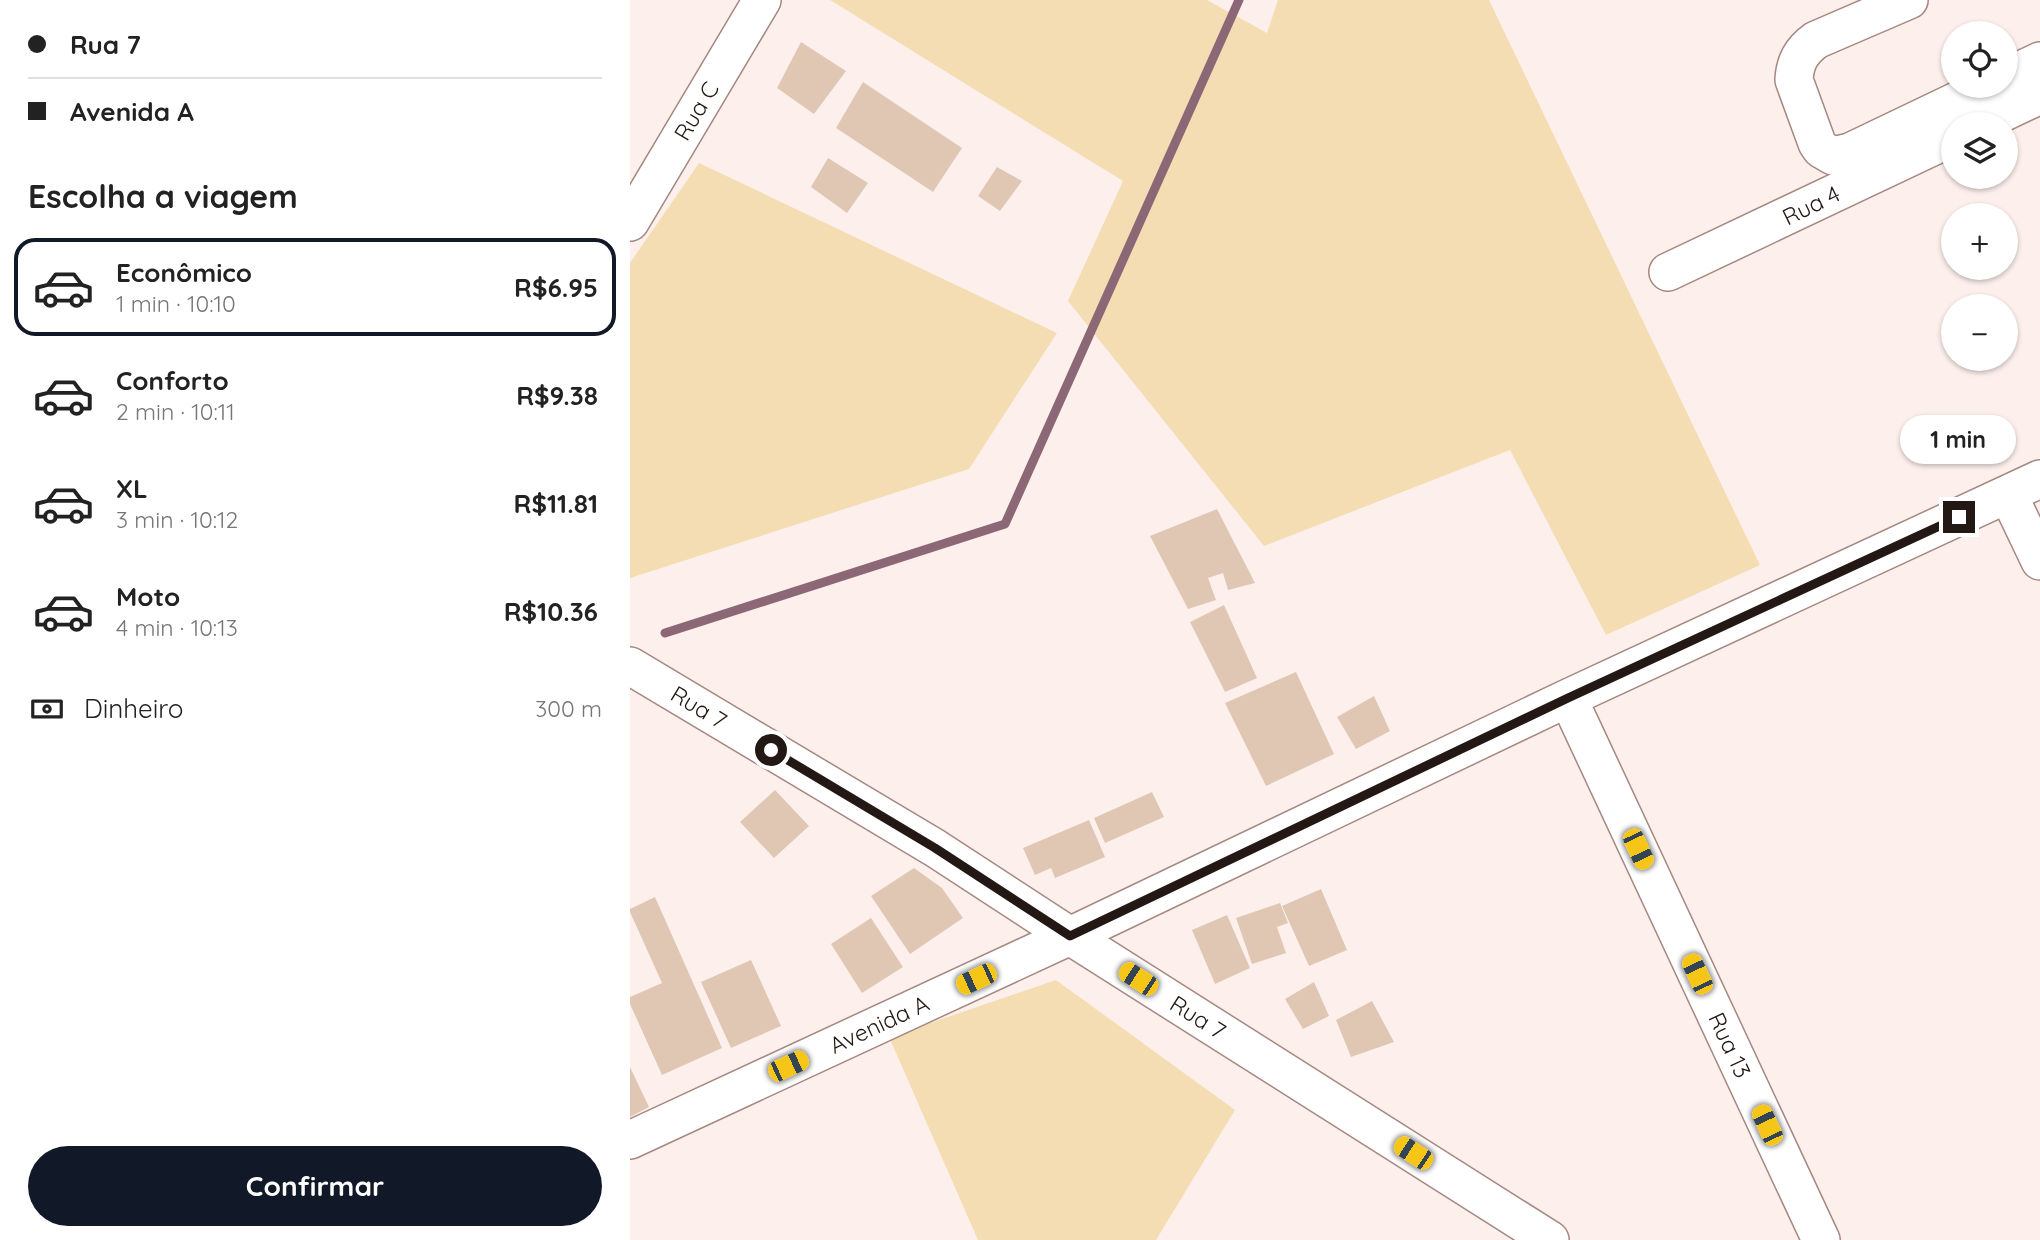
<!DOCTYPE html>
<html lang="pt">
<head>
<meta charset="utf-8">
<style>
  :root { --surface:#fff; --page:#f2f2f2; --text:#222; --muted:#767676; --line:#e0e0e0; --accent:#111827 }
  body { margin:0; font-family:Quicksand,sans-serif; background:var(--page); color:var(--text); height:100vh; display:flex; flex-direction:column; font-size:26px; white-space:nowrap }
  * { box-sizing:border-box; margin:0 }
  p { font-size:23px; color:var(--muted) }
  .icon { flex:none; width:38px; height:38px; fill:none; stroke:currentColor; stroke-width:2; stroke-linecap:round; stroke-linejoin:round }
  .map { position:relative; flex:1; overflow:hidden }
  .side { display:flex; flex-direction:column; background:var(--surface); width:630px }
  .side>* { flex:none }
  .banner { display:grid; align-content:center; height:154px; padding:0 28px; background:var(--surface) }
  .fabs { position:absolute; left:1311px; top:21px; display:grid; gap:14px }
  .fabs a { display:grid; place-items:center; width:77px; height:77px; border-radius:50%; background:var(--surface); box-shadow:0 2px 5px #0004; font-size:35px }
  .end { position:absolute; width:32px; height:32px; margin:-16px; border:9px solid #231814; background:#fff; box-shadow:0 0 0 4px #fff }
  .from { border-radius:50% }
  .bubble { position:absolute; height:49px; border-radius:24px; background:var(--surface); box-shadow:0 2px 5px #0004; font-size:23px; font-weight:700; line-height:49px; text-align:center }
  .car { position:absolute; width:21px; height:42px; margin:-21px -10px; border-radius:9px; box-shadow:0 0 5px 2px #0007; background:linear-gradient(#f5c518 24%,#345 0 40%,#f5c518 0 76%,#345 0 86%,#f5c518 0) }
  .banner b { display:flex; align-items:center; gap:24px; height:66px; font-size:26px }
  .banner b+b { border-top:2px solid var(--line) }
  .banner i { width:18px; height:18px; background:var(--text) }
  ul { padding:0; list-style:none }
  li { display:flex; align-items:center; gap:21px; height:98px; margin:0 14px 10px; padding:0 14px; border:4px solid transparent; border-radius:21px }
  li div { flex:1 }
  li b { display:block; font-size:26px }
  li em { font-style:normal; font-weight:700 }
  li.on { border-color:var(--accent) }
  li>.icon { width:63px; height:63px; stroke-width:1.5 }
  h2 { padding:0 28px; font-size:32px; line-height:84px }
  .pay { display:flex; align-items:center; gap:18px; height:77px; padding:0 28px; font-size:26px }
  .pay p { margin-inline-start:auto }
  .primary-button { display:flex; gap:14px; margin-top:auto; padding:14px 28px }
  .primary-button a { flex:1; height:80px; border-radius:42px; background:var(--accent); color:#fff; font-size:28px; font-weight:700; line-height:80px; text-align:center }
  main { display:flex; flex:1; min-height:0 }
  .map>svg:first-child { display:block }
  .green { fill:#f4ddb3 }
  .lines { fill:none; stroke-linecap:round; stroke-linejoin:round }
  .stream { stroke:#8c6877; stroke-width:9 }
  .building { fill:#e0c7b4 }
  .minor-casing { stroke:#a58880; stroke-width:40 }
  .minor { stroke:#fff; stroke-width:37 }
  .route { stroke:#231814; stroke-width:9 }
  .labels { text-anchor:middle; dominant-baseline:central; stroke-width:7; stroke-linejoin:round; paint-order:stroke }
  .street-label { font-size:23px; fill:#231814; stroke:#fff }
</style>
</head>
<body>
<main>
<section class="side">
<div class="banner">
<b><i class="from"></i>Rua 7</b>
<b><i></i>Avenida A</b>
</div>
<h2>Escolha a viagem</h2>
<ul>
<li class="on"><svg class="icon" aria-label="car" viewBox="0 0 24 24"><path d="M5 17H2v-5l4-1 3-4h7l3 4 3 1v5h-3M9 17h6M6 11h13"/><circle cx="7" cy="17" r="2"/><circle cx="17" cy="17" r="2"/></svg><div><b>Econômico</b><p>1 min · 10:10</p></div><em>R$6.95</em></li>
<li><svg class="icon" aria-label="car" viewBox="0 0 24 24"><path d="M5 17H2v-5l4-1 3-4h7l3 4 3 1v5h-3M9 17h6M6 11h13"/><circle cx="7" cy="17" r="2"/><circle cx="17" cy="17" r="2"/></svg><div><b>Conforto</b><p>2 min · 10:11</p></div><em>R$9.38</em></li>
<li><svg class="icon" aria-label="car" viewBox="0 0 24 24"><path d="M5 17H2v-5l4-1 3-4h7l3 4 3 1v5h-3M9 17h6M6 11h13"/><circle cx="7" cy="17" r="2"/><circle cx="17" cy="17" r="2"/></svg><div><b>XL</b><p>3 min · 10:12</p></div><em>R$11.81</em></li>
<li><svg class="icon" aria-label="car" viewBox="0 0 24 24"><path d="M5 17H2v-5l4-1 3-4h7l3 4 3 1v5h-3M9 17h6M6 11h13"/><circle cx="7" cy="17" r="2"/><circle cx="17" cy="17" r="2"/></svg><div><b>Moto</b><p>4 min · 10:13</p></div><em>R$10.36</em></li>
</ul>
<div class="pay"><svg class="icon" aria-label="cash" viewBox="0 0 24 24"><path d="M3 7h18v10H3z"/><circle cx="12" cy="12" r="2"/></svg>Dinheiro<p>300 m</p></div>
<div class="primary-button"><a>Confirmar</a></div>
</section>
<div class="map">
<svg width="1410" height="1240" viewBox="0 0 1410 1240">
  <rect width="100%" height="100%" fill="#fdf0ec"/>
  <path class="green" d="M200 0H577L637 33 648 0H859L1130 565 976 635 880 450 634 546 438 301 493 181Z
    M69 163 427 333 339 469 0 578V263Z
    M426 980 605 1110 526 1240H348L259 1037Z"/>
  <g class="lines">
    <path class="stream" d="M35 633 375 524 609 0"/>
  </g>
  <path class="building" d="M171 42 216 71 184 114 147 88Z
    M233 82 332 148 303 192 206 128Z
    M198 158 238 183 217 213 181 187Z
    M367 167 392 181 370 211 348 196Z
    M587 509 625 583 598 590 593 573 578 578 586 600 558 609 520 536Z
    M594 605 627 678 595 692 560 622Z
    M666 672 704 754 636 786 595 703Z
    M744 696 760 731 726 749 707 717Z
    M145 790 179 826 144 858 110 822Z
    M522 792 534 817 475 843 464 818Z
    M459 820 475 857 425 878 421 868 405 875 393 848Z
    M284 868 312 888 333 918 280 954 241 896Z
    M691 889 717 950 679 966 652 906Z
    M25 897 92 1048 32 1075 0 1004V997L32 983 0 912V909Z
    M650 903 658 923 647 927 656 953 622 964 606 918Z
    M597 915 620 968 585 984 562 930Z
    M241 918 273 967 232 993 201 944Z
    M121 960 151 1026 101 1048 71 982Z
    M684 982 699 1016 673 1029 655 999Z
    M742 1001 764 1042 721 1057 706 1020Z
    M0 1067 19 1107 0 1117Z"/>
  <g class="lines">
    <defs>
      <path id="minor" d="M1279 0 1186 40C1171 51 1165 62 1164 80L1187 143 1191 149 1203 156 1220 152 1358 86
        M1376 77 1410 61
        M1349 124 1410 95
        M0 222 132 0
        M1038 272 1323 137
        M1378 494 1410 561
        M0 666 305 848 440 936 920 1240
        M938 698 1191 1240
        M0 1140 440 936 938 698 1410 479"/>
    </defs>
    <use href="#minor" class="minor-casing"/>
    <use href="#minor" class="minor"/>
  </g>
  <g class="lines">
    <path class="route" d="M141 750 305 848 440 936 938 698 1329 517"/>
  </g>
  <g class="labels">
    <g class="street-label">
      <text transform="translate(66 111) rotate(-59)">Rua C</text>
      <text transform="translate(1181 205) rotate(-26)">Rua 4</text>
      <text transform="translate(69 707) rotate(31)">Rua 7</text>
      <text transform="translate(568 1017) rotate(32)">Rua 7</text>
      <text transform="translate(249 1024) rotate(-25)">Avenida A</text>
      <text transform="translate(1100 1045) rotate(65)">Rua 13</text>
    </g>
  </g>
</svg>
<div class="fabs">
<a><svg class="icon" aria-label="locate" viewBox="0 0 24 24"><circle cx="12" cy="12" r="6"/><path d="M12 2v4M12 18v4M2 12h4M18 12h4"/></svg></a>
<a><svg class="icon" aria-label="layers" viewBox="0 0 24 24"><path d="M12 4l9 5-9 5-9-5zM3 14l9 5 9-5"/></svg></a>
<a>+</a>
<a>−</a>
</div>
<i class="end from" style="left:141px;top:750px"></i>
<i class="end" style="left:1329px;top:517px"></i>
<div class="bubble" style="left:1270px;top:415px;width:116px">1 min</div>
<i class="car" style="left:1008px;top:849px;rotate:155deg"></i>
<i class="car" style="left:1067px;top:974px;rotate:335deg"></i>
<i class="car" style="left:346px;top:979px;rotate:245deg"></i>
<i class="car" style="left:508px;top:979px;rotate:303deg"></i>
<i class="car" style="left:158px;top:1066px;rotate:65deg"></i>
<i class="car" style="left:1137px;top:1125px;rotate:335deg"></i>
<i class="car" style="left:783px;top:1153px;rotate:303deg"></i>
</div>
</main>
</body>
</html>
